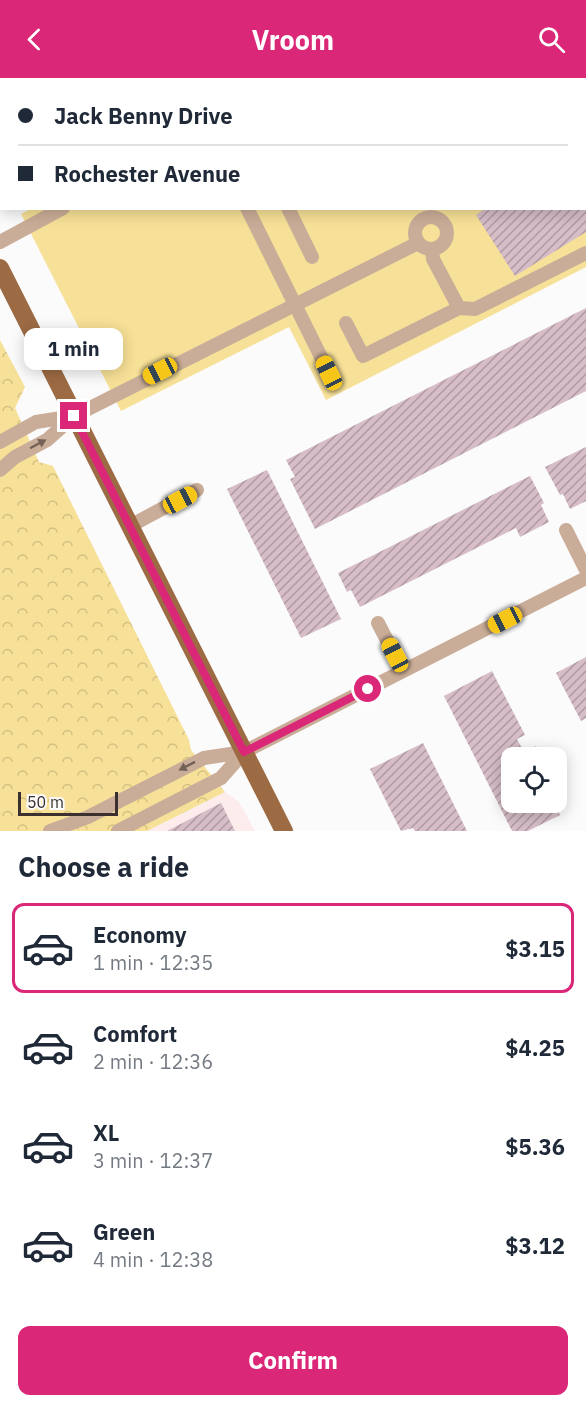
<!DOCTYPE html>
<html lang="en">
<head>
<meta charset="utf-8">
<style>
  :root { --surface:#fff; --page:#f2f2f3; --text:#1f2937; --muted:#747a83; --line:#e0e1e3; --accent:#db2777 }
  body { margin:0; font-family:"IBM Plex Sans",sans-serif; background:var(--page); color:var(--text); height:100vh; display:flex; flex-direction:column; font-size:22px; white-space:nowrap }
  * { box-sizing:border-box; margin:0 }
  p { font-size:20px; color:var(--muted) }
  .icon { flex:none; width:33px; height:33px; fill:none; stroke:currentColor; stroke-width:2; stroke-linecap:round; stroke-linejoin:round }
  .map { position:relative; height:753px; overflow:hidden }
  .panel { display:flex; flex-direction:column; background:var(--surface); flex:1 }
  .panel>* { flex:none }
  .guide { position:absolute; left:0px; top:0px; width:586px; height:132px; box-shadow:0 3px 15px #0003; display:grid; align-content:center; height:132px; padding:0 18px; background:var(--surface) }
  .tools { position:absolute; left:501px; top:669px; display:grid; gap:12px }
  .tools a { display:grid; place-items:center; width:66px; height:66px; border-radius:12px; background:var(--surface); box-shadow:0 3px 15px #0003; font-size:30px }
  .scale { position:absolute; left:18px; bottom:15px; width:100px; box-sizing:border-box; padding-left:6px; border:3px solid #3b302f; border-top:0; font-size:16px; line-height:21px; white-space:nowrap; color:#3b302f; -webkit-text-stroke:4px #fbfbfb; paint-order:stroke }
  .end { position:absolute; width:27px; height:27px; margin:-14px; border:8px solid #db2777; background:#fff; box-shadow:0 0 0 3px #fff }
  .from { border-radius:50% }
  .bubble { position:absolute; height:42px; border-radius:12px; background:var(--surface); box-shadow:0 3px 15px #0003; font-size:20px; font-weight:800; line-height:42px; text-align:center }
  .car { position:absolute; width:18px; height:36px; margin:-18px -9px; border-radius:8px; box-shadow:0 0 4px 2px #0007; background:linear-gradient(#f5c518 24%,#345 0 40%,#f5c518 0 76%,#345 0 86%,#f5c518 0) }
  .guide b { display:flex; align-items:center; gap:21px; height:57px; font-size:22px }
  .guide b+b { border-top:2px solid var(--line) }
  .guide i { width:15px; height:15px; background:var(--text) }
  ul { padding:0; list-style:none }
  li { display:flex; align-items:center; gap:18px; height:90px; margin:0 12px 9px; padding:0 6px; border:3px solid transparent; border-radius:12px }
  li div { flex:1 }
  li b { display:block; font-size:22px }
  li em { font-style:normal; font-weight:800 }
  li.on { border-color:var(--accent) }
  li>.icon { width:54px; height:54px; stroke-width:1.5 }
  h2 { padding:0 18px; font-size:27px; line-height:72px }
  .primary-button { display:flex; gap:12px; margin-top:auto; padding:12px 18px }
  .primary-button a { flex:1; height:69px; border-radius:12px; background:var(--accent); color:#fff; font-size:24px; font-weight:800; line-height:69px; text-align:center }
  header { display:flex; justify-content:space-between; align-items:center; height:78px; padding:0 18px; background:var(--accent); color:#fff; font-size:27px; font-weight:800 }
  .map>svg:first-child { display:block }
  .built { fill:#fceceb }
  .green { fill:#f7e097 }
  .park { fill:url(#park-crowns) }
  .building { fill:url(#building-hatch) }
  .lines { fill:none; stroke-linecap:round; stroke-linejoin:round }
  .minor { stroke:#caad98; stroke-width:14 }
  .major { stroke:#9d6b43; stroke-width:18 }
  .oneway { fill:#746259 }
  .route { stroke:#db2777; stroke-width:8 }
</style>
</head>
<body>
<header><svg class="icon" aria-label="back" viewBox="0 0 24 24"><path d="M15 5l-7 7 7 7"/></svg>Vroom<svg class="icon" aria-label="search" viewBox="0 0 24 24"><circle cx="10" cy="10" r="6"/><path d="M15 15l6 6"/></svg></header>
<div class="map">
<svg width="586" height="753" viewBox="0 0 586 753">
  <defs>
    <pattern id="park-crowns" width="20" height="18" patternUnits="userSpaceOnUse" patternTransform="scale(1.5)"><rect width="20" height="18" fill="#f7e097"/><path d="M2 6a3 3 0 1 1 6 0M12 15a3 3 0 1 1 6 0" fill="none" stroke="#d5c082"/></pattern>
    <pattern id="building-hatch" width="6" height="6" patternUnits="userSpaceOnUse" patternTransform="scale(1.5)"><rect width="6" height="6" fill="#d6bdc8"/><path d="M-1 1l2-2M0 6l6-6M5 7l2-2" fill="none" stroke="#af9aa3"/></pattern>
  </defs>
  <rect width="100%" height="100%" fill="#fbfbfb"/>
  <path class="built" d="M225 714 239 724 255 753H147Z"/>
  <path class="green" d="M288 0H586V189L326 322 289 249 121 333 21 136 32 130H585V2L285 1Z"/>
  <path class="park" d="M0 262 25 309 15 330 39 384 53 388 189 662 191 672 225 714 147 753H0Z"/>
  <path class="building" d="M486 130H586V154L515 198 476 137Z
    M586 230V313L315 451 290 401 295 399 286 382Z
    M586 369V423L570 431 563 416 560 417 545 389Z
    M267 392 341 541 301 560 227 411Z
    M530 398 544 425 541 427 549 444 520 459 516 450 360 529 351 512 347 514 338 495Z
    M586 579V640L581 643 556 595Z
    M492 593 525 657 517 661 524 674 536 668 542 680H512V724H556V708L566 727 558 732 560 737 528 753H512L444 618Z
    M423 665 467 753H415L413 750 401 753 370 691Z
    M221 725 235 753H167Z"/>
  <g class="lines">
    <path class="minor" d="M568 0 569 2
      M340 2 343 0
      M585 33 586 35
      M247 130 329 295
      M288 130 312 179
      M415 155a16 16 0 1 1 32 0a16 16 0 1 1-32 0Z
      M0 164 63 130
      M432 171 433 181 459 230
      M346 245 363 278 459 230 475 231 586 175
      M0 364 36 344 74 338
      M0 392 15 379 47 362 74 338 418 165
      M130 448 197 412
      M566 452 586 492
      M378 545 403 593
      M50 753 88 739 204 680 244 674 586 500
      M118 753 221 700 244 674"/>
    <path class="major" d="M0 190 284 753"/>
  </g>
  <defs><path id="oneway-solid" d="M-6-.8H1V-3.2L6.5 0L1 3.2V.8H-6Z" transform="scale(1.5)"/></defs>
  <g class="oneway">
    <use href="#oneway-solid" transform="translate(38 366) rotate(-28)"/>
    <use href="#oneway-solid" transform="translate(187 688) rotate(153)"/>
  </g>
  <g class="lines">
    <path class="route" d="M74 338 244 674 368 611"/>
  </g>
</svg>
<div class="tools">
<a><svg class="icon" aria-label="locate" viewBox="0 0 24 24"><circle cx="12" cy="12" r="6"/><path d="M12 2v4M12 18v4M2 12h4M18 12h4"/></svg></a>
</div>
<div class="scale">50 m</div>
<i class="end from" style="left:368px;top:611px"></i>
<i class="end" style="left:74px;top:338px"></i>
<div class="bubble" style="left:24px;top:250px;width:99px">1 min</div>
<i class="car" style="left:160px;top:293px;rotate:243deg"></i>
<i class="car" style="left:329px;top:295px;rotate:334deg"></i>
<i class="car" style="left:180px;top:422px;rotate:62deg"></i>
<i class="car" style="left:505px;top:542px;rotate:243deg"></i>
<i class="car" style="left:395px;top:577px;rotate:332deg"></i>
<div class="guide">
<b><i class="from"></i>Jack Benny Drive</b>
<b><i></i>Rochester Avenue</b>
</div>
</div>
<section class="panel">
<h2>Choose a ride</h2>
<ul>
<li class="on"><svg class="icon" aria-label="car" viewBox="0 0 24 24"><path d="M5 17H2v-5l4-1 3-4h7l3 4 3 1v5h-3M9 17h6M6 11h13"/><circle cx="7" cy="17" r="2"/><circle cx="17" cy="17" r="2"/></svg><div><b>Economy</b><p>1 min · 12:35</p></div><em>$3.15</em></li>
<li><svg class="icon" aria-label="car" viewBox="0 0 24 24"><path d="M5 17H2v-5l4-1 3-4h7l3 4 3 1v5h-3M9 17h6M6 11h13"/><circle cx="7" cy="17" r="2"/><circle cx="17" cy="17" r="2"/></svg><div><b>Comfort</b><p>2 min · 12:36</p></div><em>$4.25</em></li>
<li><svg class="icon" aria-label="car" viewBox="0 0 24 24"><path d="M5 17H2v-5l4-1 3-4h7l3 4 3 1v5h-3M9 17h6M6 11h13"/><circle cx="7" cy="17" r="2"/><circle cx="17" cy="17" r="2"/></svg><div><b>XL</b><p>3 min · 12:37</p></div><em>$5.36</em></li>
<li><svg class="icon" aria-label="car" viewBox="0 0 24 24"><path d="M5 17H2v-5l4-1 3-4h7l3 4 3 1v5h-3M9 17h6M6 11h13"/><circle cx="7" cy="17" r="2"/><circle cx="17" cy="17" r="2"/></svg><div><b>Green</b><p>4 min · 12:38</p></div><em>$3.12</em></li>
</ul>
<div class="primary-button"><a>Confirm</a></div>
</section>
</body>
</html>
